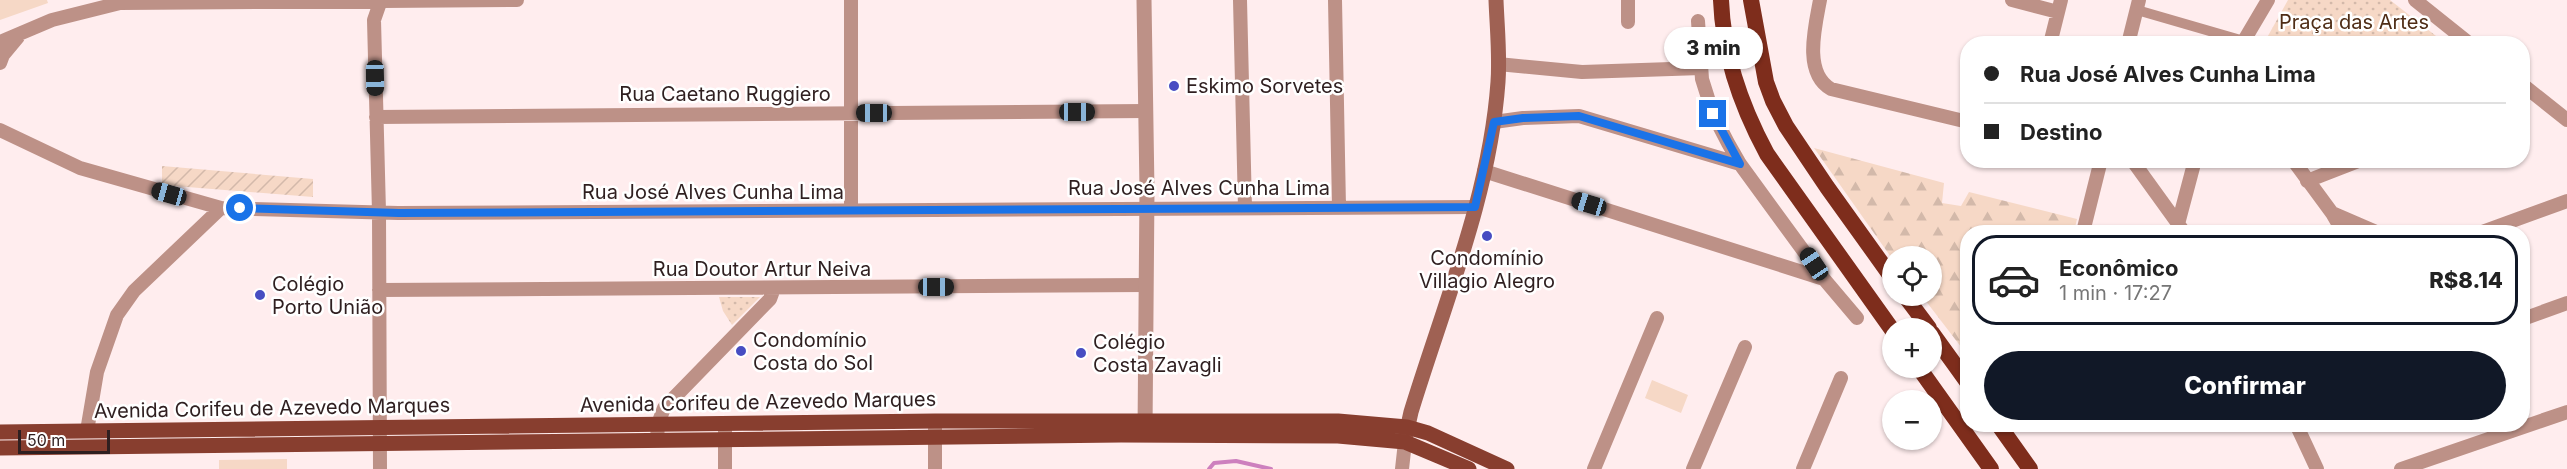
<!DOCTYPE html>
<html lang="pt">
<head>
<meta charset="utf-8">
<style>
  :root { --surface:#fff; --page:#f6f6f6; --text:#222; --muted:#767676; --line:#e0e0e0; --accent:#111827 }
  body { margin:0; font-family:Inter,sans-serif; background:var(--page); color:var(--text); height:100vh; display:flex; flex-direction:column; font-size:22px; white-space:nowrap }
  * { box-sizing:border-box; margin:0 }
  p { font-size:20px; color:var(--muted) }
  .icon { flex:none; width:33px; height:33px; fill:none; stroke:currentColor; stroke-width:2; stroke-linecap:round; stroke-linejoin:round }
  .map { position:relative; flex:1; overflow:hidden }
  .side { position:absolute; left:1960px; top:225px; width:570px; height:207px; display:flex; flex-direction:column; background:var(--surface); border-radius:24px; box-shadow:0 2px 4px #0004 }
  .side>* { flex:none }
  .top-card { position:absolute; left:1960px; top:36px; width:570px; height:132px; border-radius:24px; box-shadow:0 2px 4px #0004; display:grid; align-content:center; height:132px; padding:0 24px; background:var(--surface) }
  .fabs { position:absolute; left:1882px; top:246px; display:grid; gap:12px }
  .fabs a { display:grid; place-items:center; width:60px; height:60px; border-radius:50%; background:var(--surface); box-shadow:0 2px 4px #0004; font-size:30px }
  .scale { position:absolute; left:18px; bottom:15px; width:92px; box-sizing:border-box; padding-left:6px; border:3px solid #2f1f20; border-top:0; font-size:16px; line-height:21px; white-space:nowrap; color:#2f1f20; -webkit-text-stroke:4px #fff; paint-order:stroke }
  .end { position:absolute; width:27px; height:27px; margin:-14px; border:8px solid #1a73e8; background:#fff; box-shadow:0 0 0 3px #fff }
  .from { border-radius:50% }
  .bubble { position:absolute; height:42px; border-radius:21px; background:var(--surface); box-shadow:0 2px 4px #0004; font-size:20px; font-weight:800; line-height:42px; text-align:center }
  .car { position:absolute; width:18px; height:36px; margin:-18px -9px; border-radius:8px; box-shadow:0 0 4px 2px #0007; background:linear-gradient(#222 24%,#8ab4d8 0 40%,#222 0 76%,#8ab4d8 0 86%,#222 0) }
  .top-card b { display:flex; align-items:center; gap:21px; height:57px; font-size:22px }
  .top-card b+b { border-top:2px solid var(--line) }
  .top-card i { width:15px; height:15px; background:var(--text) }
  ul { padding:10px 0 0; list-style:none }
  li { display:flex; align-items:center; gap:18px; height:90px; margin:0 12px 9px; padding:0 12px; border:3px solid transparent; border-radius:24px }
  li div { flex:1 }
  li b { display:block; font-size:22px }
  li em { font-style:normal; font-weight:800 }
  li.selected { border-color:var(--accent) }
  li>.icon { width:54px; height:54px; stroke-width:1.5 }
  .action { display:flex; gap:12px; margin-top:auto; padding:12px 24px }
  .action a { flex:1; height:69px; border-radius:36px; background:var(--accent); color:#fff; font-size:24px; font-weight:800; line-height:69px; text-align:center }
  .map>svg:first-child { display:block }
  .grass { fill:#f6d8c6 }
  .forest { fill:url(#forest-firs) }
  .park { fill:url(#park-dots) }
  .garden { fill:url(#garden-furrows) }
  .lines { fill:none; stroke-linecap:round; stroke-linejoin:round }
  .stream { stroke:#cd80be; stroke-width:4 }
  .pedestrian { stroke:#bd9187; stroke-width:10 }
  .minor { stroke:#bd9187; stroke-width:14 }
  .tertiary { stroke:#bd9187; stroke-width:15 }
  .secondary { stroke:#9f6153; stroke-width:15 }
  .primary { stroke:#883e2f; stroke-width:15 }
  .trunk { stroke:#7e2d1c; stroke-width:16 }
  .route { stroke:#1a73e8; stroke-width:8 }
  .poi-dot { fill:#474dc2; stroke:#fff; stroke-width:2 }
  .labels { text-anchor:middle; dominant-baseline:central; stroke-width:5; stroke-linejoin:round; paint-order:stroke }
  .park-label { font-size:20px; fill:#4f2d16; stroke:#fff }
  .poi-label { font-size:20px; fill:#2f1f20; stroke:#fff; text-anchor:start }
  .street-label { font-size:20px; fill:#2f1f20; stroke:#fff }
</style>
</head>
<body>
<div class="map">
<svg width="2567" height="469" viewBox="0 0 2567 469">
  <defs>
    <pattern id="forest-firs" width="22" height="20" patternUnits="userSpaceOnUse" patternTransform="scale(1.5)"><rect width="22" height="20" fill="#f6d8c6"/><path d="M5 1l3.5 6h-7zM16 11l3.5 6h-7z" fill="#d3b9aa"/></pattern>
    <pattern id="park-dots" width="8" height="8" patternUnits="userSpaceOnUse" patternTransform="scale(1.5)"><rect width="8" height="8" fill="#f6d8c6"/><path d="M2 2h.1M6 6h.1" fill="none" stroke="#d3b9aa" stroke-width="1.8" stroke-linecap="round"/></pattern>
    <pattern id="garden-furrows" width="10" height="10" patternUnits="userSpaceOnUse" patternTransform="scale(1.5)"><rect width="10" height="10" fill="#f6d8c6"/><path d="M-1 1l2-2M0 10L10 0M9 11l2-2" fill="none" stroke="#d3b9aa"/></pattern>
  </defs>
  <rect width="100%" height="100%" fill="#ffedee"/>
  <path class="grass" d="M0 0H47L48 3 0 20Z
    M1652 380 1688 395 1681 413 1645 398Z
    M287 459V469H219V460Z"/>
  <path class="forest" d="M1814 148 1944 183 1942 203 1961 206 1969 192 2077 219 2074 232H1968V356L1922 296H1932V256H1893V260Z"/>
  <path class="park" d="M2288 0H2390L2445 43H2264Z
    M719 297H760L732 325 723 311Z"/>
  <path class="garden" d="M162 166 313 179V197L162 185Z"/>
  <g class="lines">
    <path class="stream" d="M1209 469 1214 463 1236 461 1271 469"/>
    <path class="pedestrian" d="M2137 10 2244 41"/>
    <path class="minor" d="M851 0V210
      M1240 0 1245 208
      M1335 0 1339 207
      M1820 0C1815 27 1803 73 1831 89L1968 122
      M2012 0 2058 12
      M2415 0 2470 44
      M1698 21 1702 79 1713 114 1728 143 1740 164 1824 279 1857 318
      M1628 22V0
      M0 42 52 20 120 3 517 0
      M2050 44 2061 0
      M2128 44 2139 0
      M2242 44 2268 0
      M0 63 3 55 18 37
      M1498 64 1582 72 1701 68
      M2523 85 2567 120
      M376 117 1146 111
      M1494 122 1523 118 1579 116 1740 164
      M0 130 80 168 221 208 398 213 1475 207
      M2132 160 2184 232
      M2293 160 2332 213 2376 232
      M1484 171 1824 279
      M2307 181 2361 160
      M2332 213 2343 232
      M2178 224 2195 160
      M2083 232 2101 160
      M2482 232 2567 201
      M379 290 1146 285
      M2523 319 2567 303
      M2296 424 2317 469
      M935 426V469
      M725 429V469
      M87 431 97 372 117 315 134 291 221 208
      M657 440 658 424 664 408 770 299 774 288
      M380 469 379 212 374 20 381 0
      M1402 469 1405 442
      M1594 469 1657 318
      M1693 469 1745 347
      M1803 469 1841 378
      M2401 469 2567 412"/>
    <path class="tertiary" d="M1144 0 1147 190 1145 432"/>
    <path class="secondary" d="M1405 439 1411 412C1444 304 1490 195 1498 82 1500 55 1497 27 1496 0"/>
    <path class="primary" d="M0 432 935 421H1338L1407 427 1428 433 1507 469
      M0 448 1121 435 1338 436 1405 442 1469 469"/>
    <path class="trunk" d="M1721 0C1723 55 1741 106 1767 154L1893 331
      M1751 0 1766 82 1773 101 1786 126 1827 187 1893 279
      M1905 296 1929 328
      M1932 333 1968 383
      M1919 368 1991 469
      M1998 424 2030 469"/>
  </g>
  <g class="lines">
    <path class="route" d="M240 208 399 213 1475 207 1494 122 1523 118 1579 116 1740 164 1713 114"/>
  </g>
  <g class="poi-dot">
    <circle cx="1174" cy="86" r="6"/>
    <circle cx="1487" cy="236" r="6"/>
    <circle cx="260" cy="295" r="6"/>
    <circle cx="741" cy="351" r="6"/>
    <circle cx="1081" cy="353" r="6"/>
  </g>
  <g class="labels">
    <g class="park-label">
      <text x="2354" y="22">Praça das Artes</text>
    </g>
    <g class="poi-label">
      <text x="1186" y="86">Eskimo Sorvetes</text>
      <text x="1487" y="258" text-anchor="middle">Condomínio<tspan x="1487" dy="23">Villagio Alegro</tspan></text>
      <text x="272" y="284">Colégio<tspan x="272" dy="23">Porto União</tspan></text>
      <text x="753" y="340">Condomínio<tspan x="753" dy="23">Costa do Sol</tspan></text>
      <text x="1093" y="342">Colégio<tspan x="1093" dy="23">Costa Zavagli</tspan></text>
    </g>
    <g class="street-label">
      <text x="725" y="94">Rua Caetano Ruggiero</text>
      <text x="1199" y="188">Rua José Alves Cunha Lima</text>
      <text x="713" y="192">Rua José Alves Cunha Lima</text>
      <text x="762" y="269">Rua Doutor Artur Neiva</text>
      <text transform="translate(758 402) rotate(-1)">Avenida Corifeu de Azevedo Marques</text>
      <text transform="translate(272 408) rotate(-1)">Avenida Corifeu de Azevedo Marques</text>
    </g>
  </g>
</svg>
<div class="fabs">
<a><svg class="icon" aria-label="locate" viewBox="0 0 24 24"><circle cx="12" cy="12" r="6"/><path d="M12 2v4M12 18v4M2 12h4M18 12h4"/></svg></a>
<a>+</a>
<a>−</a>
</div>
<div class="scale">50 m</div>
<i class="end from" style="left:240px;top:208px"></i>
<i class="end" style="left:1713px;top:114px"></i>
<div class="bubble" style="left:1664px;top:27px;width:99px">3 min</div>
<i class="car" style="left:375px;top:78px;rotate:179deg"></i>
<i class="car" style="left:1077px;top:112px;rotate:90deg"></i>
<i class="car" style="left:874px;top:113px;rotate:270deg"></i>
<i class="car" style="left:169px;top:194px;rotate:286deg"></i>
<i class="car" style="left:1589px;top:204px;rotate:287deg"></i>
<i class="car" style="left:1814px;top:264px;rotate:326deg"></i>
<i class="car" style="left:936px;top:287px;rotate:90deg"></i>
<div class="top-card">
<b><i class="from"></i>Rua José Alves Cunha Lima</b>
<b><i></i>Destino</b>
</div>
<section class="side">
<ul>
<li class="selected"><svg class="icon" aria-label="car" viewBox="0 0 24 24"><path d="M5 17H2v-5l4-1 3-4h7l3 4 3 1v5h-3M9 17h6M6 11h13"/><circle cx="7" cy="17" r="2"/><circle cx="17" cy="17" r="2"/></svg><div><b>Econômico</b><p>1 min · 17:27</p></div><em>R$8.14</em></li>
</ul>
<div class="action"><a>Confirmar</a></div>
</section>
</div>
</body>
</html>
